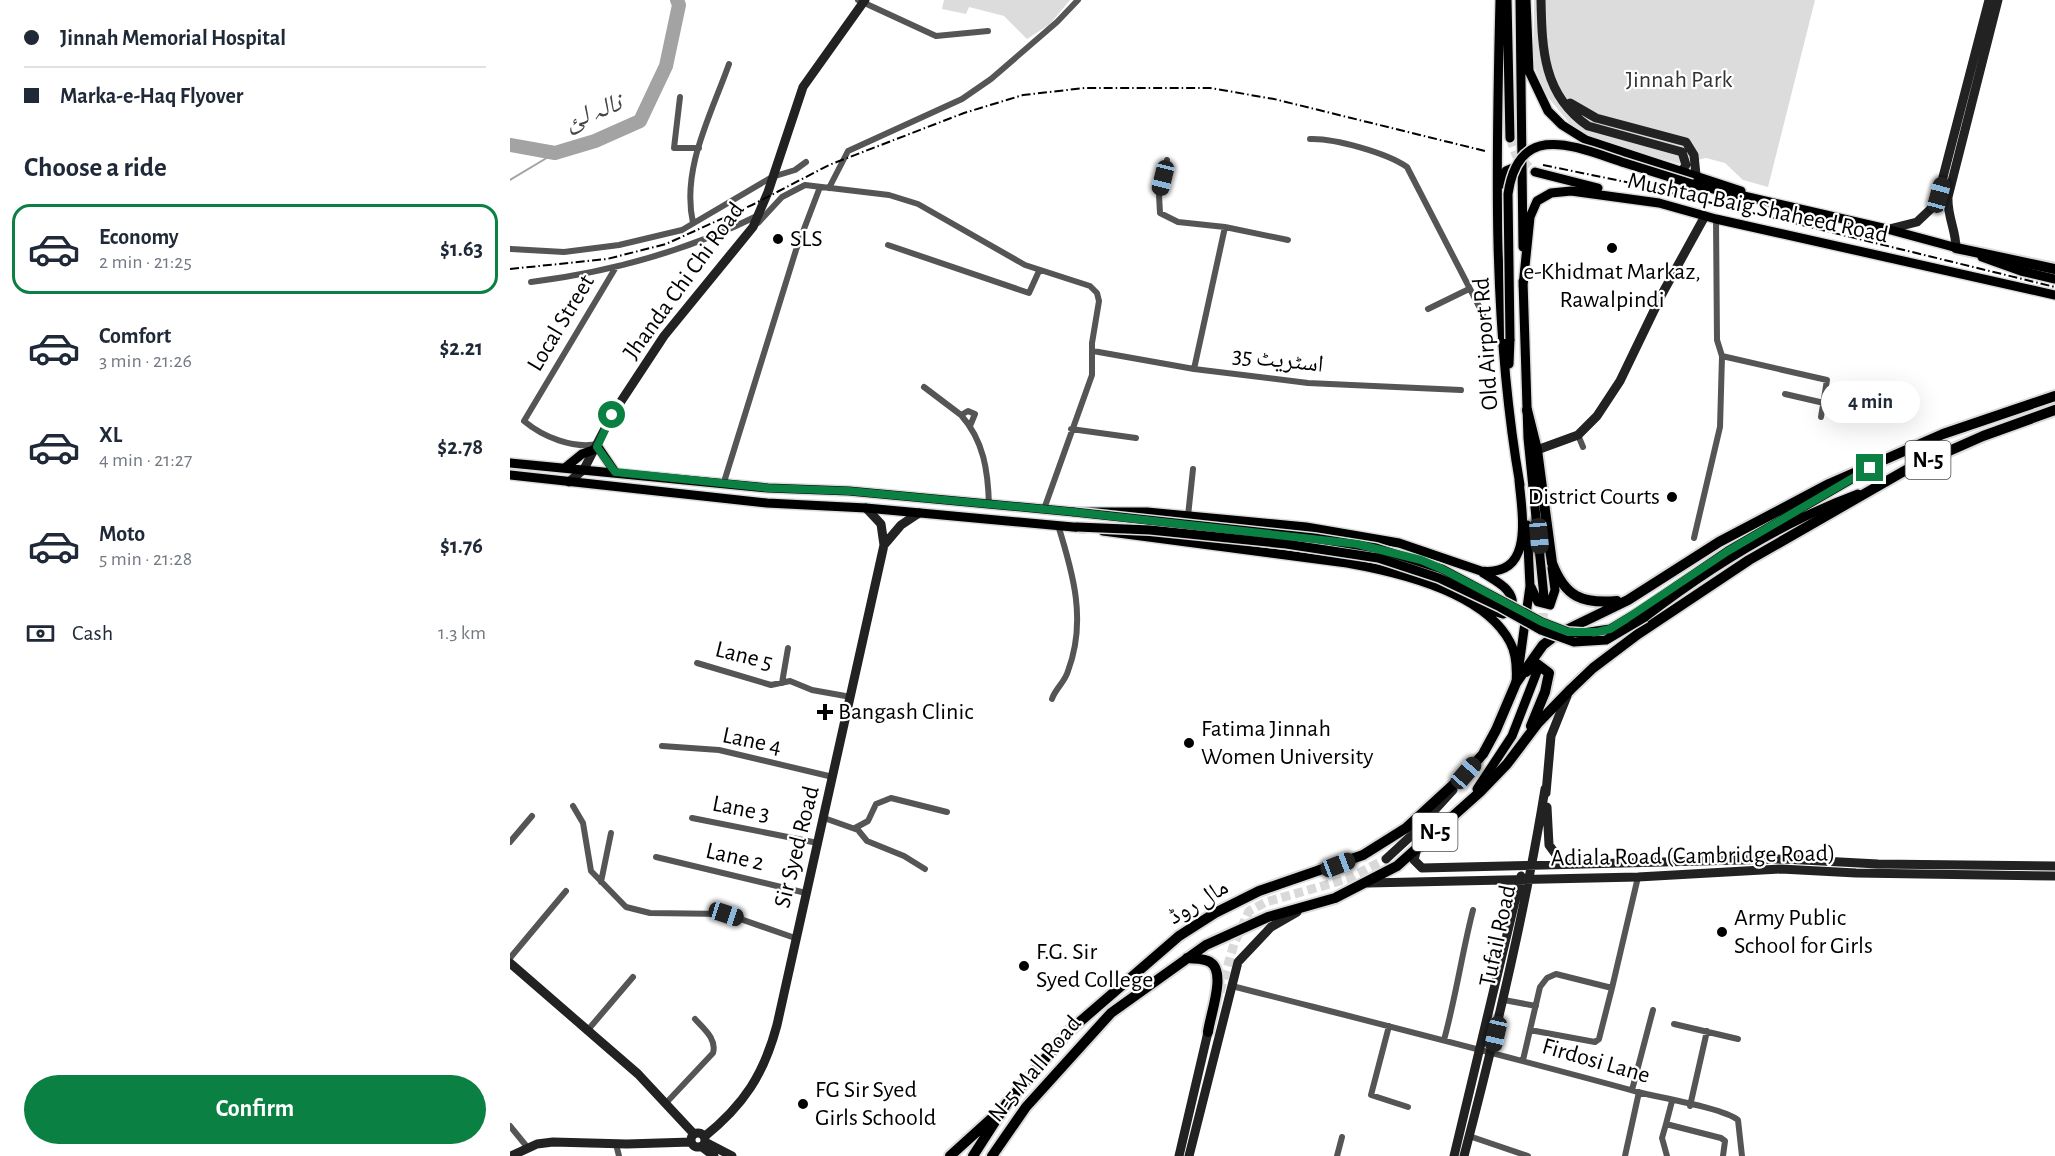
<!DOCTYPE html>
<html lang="en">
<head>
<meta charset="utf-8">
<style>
  :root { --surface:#fff; --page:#f6f6f7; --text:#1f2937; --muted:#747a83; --line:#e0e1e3; --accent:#0b8043 }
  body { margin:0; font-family:"Alegreya Sans","Noto Naskh Arabic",sans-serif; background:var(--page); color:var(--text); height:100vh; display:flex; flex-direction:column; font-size:22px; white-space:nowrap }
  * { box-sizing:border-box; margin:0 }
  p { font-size:20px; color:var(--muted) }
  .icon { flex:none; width:33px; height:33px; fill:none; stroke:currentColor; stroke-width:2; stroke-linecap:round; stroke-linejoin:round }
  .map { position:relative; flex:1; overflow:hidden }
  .details { display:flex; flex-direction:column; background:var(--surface); width:510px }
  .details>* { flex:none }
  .banner { display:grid; align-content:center; height:132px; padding:0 24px; background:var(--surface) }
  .end { position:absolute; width:27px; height:27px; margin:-14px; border:8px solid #0b8043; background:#fff; box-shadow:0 0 0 3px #fff }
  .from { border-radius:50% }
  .bubble { position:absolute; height:42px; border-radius:21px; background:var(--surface); box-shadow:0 6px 24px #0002; font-size:20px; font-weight:700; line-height:42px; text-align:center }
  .car { position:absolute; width:18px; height:36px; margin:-18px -9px; border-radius:8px; box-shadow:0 0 4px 2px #0007; background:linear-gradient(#222 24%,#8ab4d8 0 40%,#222 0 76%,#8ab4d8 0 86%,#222 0) }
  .banner b { display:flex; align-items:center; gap:21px; height:57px; font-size:22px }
  .banner b+b { border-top:2px solid var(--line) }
  .banner i { width:15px; height:15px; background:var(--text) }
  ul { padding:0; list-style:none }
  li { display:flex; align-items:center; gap:18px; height:90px; margin:0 12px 9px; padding:0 12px; border:3px solid transparent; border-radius:18px }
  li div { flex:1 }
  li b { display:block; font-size:22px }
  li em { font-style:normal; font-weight:700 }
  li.active { border-color:var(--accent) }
  li>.icon { width:54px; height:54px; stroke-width:1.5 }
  h2 { padding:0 24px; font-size:27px; line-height:72px }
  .pay { display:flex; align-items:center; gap:15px; height:66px; padding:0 24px; font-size:22px }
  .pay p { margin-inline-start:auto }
  .cta { display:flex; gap:12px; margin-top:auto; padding:12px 24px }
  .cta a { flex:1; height:69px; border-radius:36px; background:var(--accent); color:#fff; font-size:24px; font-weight:700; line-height:69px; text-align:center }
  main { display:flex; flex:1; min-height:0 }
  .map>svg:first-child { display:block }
  .green { fill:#dcdcdc }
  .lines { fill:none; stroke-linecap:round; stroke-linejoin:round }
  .stream { stroke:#a3a3a3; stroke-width:2 }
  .river { stroke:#a3a3a3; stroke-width:14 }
  .secondary-tunnel { stroke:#d9d9d9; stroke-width:9; stroke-dasharray:9 4.5; stroke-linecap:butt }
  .primary-tunnel { stroke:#d9d9d9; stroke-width:9; stroke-dasharray:9 4.5; stroke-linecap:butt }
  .primary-casing { stroke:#dbdbdb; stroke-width:12 }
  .highway-casing { stroke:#dbdbdb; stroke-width:14 }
  .street { stroke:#555; stroke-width:6 }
  .secondary { stroke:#222; stroke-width:9 }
  .primary { stroke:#000; stroke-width:9 }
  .highway { stroke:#000; stroke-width:10 }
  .rail { stroke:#000; stroke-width:2; stroke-dasharray:9 3 1.5 3; stroke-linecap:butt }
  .primary-bridge-casing { stroke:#dbdbdb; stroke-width:12; stroke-linecap:butt }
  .primary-bridge { stroke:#000; stroke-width:9 }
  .route { stroke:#0b8043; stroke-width:8 }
  .poi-dot { fill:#000; stroke:#fff; stroke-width:2 }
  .labels { text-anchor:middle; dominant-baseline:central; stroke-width:4.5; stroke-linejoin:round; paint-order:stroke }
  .shield { fill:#fff; stroke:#4c4c4c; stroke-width:1.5 }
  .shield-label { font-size:22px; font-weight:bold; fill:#000 }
  .park-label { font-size:24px; fill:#333; stroke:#fff }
  .street-label { font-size:24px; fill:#000; stroke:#fff }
  .poi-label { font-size:24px; fill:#000; stroke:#fff; text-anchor:start }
  .water-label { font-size:26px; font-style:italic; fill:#444; stroke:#fff }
</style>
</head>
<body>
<main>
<section class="details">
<div class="banner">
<b><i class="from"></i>Jinnah Memorial Hospital</b>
<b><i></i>Marka-e-Haq Flyover</b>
</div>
<h2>Choose a ride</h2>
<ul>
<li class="active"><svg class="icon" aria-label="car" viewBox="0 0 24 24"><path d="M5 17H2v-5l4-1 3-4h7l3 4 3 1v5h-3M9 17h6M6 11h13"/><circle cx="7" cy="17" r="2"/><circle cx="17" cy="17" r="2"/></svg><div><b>Economy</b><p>2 min · 21:25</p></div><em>$1.63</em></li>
<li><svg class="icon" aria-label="car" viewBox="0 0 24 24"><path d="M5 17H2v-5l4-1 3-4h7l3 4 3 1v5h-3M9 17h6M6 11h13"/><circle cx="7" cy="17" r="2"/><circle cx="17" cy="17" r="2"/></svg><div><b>Comfort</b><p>3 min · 21:26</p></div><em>$2.21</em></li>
<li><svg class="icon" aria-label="car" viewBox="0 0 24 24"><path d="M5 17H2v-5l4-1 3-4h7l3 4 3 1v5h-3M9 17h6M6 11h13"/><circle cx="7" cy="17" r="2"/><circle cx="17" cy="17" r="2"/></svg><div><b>XL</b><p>4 min · 21:27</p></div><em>$2.78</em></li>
<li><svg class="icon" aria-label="car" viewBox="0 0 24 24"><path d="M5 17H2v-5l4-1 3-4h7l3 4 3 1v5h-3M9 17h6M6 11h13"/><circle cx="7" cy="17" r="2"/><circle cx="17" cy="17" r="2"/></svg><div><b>Moto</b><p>5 min · 21:28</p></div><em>$1.76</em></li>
</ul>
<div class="pay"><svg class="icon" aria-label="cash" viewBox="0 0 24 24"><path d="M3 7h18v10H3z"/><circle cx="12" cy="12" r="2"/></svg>Cash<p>1.3 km</p></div>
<div class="cta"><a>Confirm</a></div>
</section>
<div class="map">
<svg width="1545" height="1156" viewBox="0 0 1545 1156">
  <rect width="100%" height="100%" fill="#fff"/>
  <path class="green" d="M434 0H560L540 24 517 39 494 16 459 7 456 14 432 9Z
    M1024 0H1305L1258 187 1233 180 1215 163 1196 158 1171 164 1084 140 1066 131 1036 95 1024 66Z"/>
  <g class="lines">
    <path class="stream" d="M0 180 45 153"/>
    <path class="river" d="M0 145 45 153 85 141 130 121 156 66 169 5 167 0"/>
    <path class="secondary-tunnel" d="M710 992 724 944 739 911 756 902 837 879 876 859"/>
    <path class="primary-tunnel" d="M1000 138 1006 155 1025 172
      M1032 649 1034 597"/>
    <defs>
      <path id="primary" d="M990 0C986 161 982 325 1010 485
        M997 0 1000 138
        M1010 0 1013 247
        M1016 0 1019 71 1038 111 1052 125 1076 140 1231 191
        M1025 172 1088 188
        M992 184 996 171 1003 168 1008 174
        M1182 184 1377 229 1451 249
        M1472 257 1511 271 1545 279
        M1013 281 1018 438 1034 597
        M1013 286 1020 217 1027 201 1041 193 1061 191 1149 203 1206 219 1545 295
        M999 364 1000 339
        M88 447 105 472
        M0 463 258 488 339 491 564 512H637L796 527 889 543 971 571C1025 577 1012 514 1009 480
        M56 467 72 454 86 449
        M0 475 257 503 356 508 574 528
        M593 531 837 563C888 572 974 592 1000 642 1007 655 1007 669 1006 683
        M1021 587 1028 602 1040 605 1045 590 1042 568
        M970 607 993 614 1002 609C1006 590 987 582 973 573
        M1130 611 1218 551 1350 474
        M1135 617C1199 568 1272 522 1348 494
        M1009 666 1020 586 1017 525
        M967 789 1002 736 1028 669"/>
      <path id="highway" d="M1446 248 1545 269
        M1017 410 1027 450 1042 563C1055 597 1072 604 1107 601
        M1016 672 1027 664 1039 673 1035 692 1021 726
        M677 958C684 959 694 958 700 962 717 972 700 1015 698 1032
        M440 1156 482 1118
        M463 1156 497 1103 558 1032 669 936 705 913 749 891 853 855 896 828 956 773 973 754 986 730 1006 683 1033 645 1046 635 1118 600 1209 542 1319 484 1433 434 1545 396
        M482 1156 516 1107 601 1013 696 945 758 917 825 898 887 866 970 792 997 764 1028 723 1061 689 1083 668 1128 634 1239 560 1396 470 1473 436 1545 410"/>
    </defs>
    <use href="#primary" class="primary-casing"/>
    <use href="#highway" class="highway-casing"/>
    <path class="street" d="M348 0 426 36 478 31
      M170 97 164 148H189
      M800 139C824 138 877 153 897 167L973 314
      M657 160 649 195 650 213 668 222 715 227 778 240
      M319 188 338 151 452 99 481 79 547 22 568 0
      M183 223C171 169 201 115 219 64
      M248 223 272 197 295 185 379 195 408 204 515 265 580 286 587 293 589 301 582 343V375L534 509
      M378 245 519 293 529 271
      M1 249 54 252 109 245 172 230 262 177 285 170 296 162
      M21 282C100 272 177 251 249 215
      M918 309 959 289
      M583 351 684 369 798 383 951 390
      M1212 356 1317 380 1311 417
      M684 369 715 227
      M414 387 451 415
      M1275 394 1314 403
      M460 426 465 414 458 411 451 415C474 441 478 471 479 505
      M561 429 626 438
      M1068 435 1073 447
      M88 444C63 449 33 437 14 421L106 267
      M214 482 286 250 310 187
      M678 516 683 469
      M1184 538 1210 427 1212 356 1207 340 1206 219
      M187 663 261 685 280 681 302 690 341 697
      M272 683 278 648
      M542 699C545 689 555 682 558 671 577 621 563 573 548 525
      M152 746 209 750 323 777
      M63 806 73 823 81 871 116 907 140 913 216 914 285 938
      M182 818 308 843
      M314 818 348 830 357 841 394 856 415 869
      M345 828 358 821 366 804 381 798 437 812
      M0 842 22 816
      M146 857 296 893
      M91 882 101 833
      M0 958 56 891
      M722 986C858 1021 993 1055 1128 1092 1151 1098 1213 1108 1228 1120L1232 1156
      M1102 988 1128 877
      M994 1000 1026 1006
      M1164 1024 1228 1039
      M879 1026 861 1095 898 1107
      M77 1031 123 977
      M934 1040C946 996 952 953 963 910
      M1013 1060 1030 987 1037 978 1046 974 1102 988 1089 1039 1085 1042 1020 1030
      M1122 1090 1143 1010
      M1162 1101 1156 1124 1211 1138 1215 1141 1213 1156
      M156 1103 203 1053C207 1039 194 1029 185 1019
      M1180 1106 1197 1031
      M1156 1124 1152 1138 1157 1156
      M0 1126 18 1148
      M959 1136 1018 1156
      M106 1144 109 1156
      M827 1156 832 1137
      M1115 1156 1129 1092"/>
    <path class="secondary" d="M1031 0C1032 49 1033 95 1078 126L1172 152 1176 165 1171 172
      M1060 103 1086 118 1176 142 1184 155 1186 175
      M1379 229 1407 222 1426 204 1479 0
      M1446 248C1446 230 1437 216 1438 197L1488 0
      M1027 450 1068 435 1087 416 1110 381 1152 294 1195 216
      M59 482 74 469 102 415 154 336 243 227 258 192 293 87 355 0
      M374 545 391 525 409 513
      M1036 793 1041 736 1057 696
      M1037 807 1039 845 1053 864
      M907 848 904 860 912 868 1274 859 1368 864 1545 866
      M876 859 902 835 943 790
      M858 883 1128 877 1271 869 1346 873 1545 876
      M0 963 128 1074 184 1134
      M181 1140a7 7 0 1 1 14 0a7 7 0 1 1-14 0Z
      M194 1137C234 1105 254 1074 267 1025L374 545 371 524 356 508
      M195 1142 222 1156
      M192 1147 204 1156
      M1 1156 27 1144 43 1142 117 1144 181 1142
      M669 1156 698 1032
      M679 1156 728 962 761 927 787 912
      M944 1156 1011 876
      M954 1156C986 1034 1015 913 1035 789"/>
    <use href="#primary" class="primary"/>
    <use href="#highway" class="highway"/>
    <path class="rail" d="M1033 165 1116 182 1545 287
      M0 269 97 259 156 244 242 205 319 165 454 113 513 95 575 88H700L764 99 975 151"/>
    <defs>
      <path id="primary-bridge" d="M1000 339 998 194C1009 119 1066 147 1115 163 1137 170 1160 177 1182 184
        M564 512 804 538 866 548 932 569 1032 622 1058 632 1073 633 1100 629 1130 611
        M567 527 640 530 776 544 868 558 929 578 990 607 1031 630 1064 642 1096 640 1135 617"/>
    </defs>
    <use href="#primary-bridge" class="primary-bridge-casing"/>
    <use href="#primary-bridge" class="primary-bridge"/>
  </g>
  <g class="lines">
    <path class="route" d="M102 415 87 447 105 472 258 488 339 491 564 512 847 544 911 560 932 569 1032 622 1058 632H1087L1100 629 1116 619 1218 551 1360 468"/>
  </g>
  <g class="poi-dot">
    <circle cx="268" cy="239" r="6"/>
    <circle cx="1102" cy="248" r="6"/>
    <circle cx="1162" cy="497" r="6"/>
    <path d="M312 703h6v6h6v6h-6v6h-6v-6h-6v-6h6z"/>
    <circle cx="679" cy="743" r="6"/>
    <circle cx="1212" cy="932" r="6"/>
    <circle cx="514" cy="966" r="6"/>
    <circle cx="293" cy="1104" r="6"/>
  </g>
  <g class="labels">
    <g class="shield">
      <rect x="1395.5" y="441" width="45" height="38" rx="4.5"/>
      <rect x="902.5" y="813" width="45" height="38" rx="4.5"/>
    </g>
    <g class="shield-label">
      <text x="1418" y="460">N-5</text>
      <text x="925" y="832">N-5</text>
    </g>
    <g class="park-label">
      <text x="1169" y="80">Jinnah Park</text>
    </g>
    <g class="street-label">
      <text transform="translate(1248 208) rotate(12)">Mushtaq Baig Shaheed Road</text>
      <text transform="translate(174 281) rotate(-54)">Jhanda Chi Chi Road</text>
      <text transform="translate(51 323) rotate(-59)">Local Street</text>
      <text transform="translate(976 344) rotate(-94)">Old Airport Rd</text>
      <text transform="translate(768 360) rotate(6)">اسٹریٹ 35</text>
      <text transform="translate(234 656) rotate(14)">Lane 5</text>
      <text transform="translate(242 741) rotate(12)">Lane 4</text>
      <text transform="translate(231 809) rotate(11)">Lane 3</text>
      <text transform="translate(287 847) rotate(-76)">Sir Syed Road</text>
      <text transform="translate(1183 856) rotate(-1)">Adiala Road (Cambridge Road)</text>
      <text transform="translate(225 857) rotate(13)">Lane 2</text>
      <text transform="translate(688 902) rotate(-31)">مال روڈ</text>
      <text transform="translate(988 936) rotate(-78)">Tufail Road</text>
      <text transform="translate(1086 1061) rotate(16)">Firdosi Lane</text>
      <text transform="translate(525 1069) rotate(-50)">N-5 Mall Road</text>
    </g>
    <g class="poi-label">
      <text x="280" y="239">SLS</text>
      <text x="1102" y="272" text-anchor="middle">e-Khidmat Markaz,<tspan x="1102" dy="28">Rawalpindi</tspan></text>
      <text x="1150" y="497" text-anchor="end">District Courts</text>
      <text x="328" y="712">Bangash Clinic</text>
      <text x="691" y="729">Fatima Jinnah<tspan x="691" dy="28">Women University</tspan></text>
      <text x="1224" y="918">Army Public<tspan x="1224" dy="28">School for Girls</tspan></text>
      <text x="526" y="952">F.G. Sir<tspan x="526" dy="28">Syed College</tspan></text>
      <text x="305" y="1090">FG Sir Syed<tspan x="305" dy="28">Girls Schoold</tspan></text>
    </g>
    <g class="water-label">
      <text transform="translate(83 112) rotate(-21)">نالہ لئ</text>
    </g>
  </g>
</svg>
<i class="end from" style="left:102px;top:415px"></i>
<i class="end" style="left:1360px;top:468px"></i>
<div class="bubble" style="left:1311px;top:381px;width:99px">4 min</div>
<i class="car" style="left:653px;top:178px;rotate:194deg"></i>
<i class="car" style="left:1429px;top:195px;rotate:15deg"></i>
<i class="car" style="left:1029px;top:536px;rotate:175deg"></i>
<i class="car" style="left:956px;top:773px;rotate:41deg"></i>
<i class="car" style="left:828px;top:865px;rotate:69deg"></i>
<i class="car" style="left:216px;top:914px;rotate:108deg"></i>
<i class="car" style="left:986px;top:1034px;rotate:193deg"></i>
</div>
</main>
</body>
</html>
